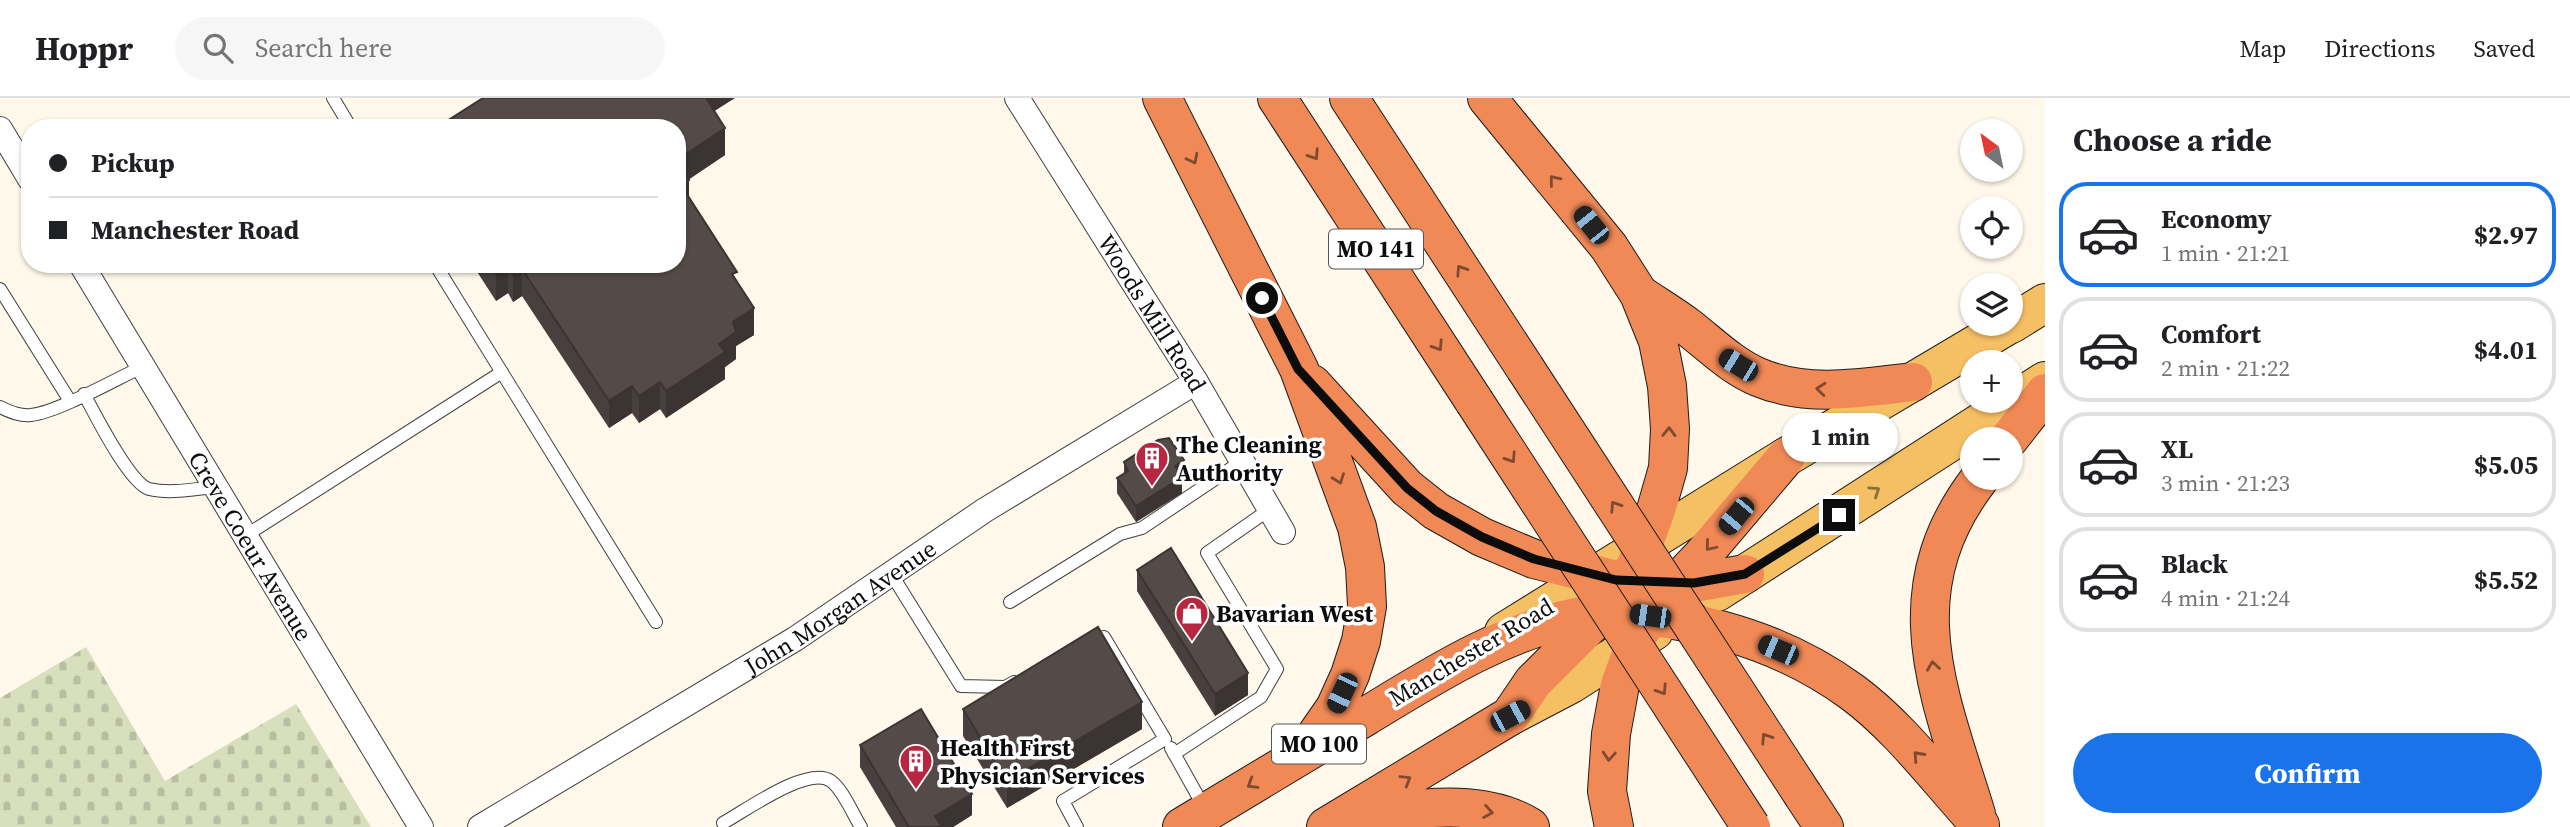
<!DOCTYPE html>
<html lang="en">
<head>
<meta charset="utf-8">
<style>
  :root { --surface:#fff; --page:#f6f6f6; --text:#202124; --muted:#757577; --line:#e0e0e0; --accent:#1a73e8 }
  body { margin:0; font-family:"Source Serif 4",serif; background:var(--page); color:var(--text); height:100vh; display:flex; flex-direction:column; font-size:26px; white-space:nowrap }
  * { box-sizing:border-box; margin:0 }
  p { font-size:23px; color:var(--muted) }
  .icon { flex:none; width:38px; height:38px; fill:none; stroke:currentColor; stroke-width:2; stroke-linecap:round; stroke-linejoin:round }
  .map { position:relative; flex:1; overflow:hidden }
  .sheet { display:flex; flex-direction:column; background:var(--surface); width:525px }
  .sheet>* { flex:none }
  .banner { position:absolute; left:21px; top:21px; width:665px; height:154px; border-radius:28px; box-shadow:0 2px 5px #0004; display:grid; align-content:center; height:154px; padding:0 28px; background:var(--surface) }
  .needle { width:46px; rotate:327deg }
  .buttons { position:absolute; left:1960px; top:21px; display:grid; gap:14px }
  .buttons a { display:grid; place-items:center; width:63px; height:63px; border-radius:50%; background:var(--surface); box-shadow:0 2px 5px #0004; font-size:35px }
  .end { position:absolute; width:32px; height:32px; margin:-16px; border:9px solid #0c0c0c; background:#fff; box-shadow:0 0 0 4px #fff }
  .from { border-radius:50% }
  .bubble { position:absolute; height:49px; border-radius:24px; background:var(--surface); box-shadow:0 2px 5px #0004; font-size:23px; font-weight:700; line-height:49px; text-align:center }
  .car { position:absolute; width:21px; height:42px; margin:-21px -10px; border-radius:9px; box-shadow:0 0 5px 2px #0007; background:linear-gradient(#222 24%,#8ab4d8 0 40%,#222 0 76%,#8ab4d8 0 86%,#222 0) }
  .banner b { display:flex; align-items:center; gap:24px; height:66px; font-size:26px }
  .banner b+b { border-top:2px solid var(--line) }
  .banner i { width:18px; height:18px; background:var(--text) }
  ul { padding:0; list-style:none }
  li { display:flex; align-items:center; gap:21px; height:105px; margin:0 14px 10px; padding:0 14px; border:4px solid var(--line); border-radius:28px }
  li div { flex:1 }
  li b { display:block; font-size:26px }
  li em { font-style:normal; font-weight:700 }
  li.selected { border-color:var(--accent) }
  li>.icon { width:63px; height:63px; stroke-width:1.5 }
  h2 { padding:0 28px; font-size:32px; line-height:84px }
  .primary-button { display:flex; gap:14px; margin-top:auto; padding:14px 28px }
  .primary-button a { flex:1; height:80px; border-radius:42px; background:var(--accent); color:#fff; font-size:28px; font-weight:700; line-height:80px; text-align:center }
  header { display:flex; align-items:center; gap:42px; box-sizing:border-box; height:98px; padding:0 35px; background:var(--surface); border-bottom:2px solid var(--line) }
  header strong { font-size:33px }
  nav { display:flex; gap:38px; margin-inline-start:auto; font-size:24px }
  .search { width:490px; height:63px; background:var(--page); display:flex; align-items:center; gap:18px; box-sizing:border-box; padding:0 24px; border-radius:38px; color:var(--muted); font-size:26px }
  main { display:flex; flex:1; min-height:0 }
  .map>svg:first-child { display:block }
  .cemetery { fill:url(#cemetery-stones) }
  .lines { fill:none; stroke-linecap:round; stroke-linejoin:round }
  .lane-casing { stroke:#3f3f3f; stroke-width:14 }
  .street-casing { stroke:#3f3f3f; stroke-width:26 }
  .primary-casing { stroke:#1d1d1d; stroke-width:40 }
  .highway-casing { stroke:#1d1d1d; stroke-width:40 }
  .lane { stroke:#fff; stroke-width:12 }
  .street { stroke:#fff; stroke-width:24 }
  .primary { stroke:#f5bf64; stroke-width:38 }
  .highway { stroke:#f18956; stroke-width:38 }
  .highway-bridge-casing { stroke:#1d1d1d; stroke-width:40; stroke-linecap:butt }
  .highway-bridge { stroke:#f18956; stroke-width:38 }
  .wall { fill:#48403e }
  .shaded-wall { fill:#3b3432 }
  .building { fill:#544b48; stroke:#3b3432; stroke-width:2 }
  .oneway { stroke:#7e4a31 }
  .oneway2 { stroke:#8c6e3c }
  .route { stroke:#0c0c0c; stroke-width:9 }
  .labels { text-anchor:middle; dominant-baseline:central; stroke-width:7; stroke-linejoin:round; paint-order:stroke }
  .shield { fill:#fff; stroke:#555; stroke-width:2 }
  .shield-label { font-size:23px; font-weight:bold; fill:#0c0c0c }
  .street-label { font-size:24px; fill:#0c0c0c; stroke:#fff }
  .poi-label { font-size:24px; font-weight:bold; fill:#0c0c0c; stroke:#fff; text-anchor:start }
</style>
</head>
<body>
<header>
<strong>Hoppr</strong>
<div class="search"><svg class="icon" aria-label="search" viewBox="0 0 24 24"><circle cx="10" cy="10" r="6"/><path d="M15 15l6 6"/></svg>Search here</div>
<nav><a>Map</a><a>Directions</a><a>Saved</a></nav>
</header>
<main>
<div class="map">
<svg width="2045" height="729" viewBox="0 0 2045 729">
  <defs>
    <pattern id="cemetery-stones" width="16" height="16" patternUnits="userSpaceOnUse" patternTransform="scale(1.75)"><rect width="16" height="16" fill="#d8dfbd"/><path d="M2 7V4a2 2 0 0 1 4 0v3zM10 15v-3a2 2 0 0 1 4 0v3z" fill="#b8bea1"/></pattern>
  </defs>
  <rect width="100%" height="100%" fill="#fff8eb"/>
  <path class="cemetery" d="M86 549 165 683 296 606 371 729H0V600Z"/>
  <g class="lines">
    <defs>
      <path id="lane" d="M333 0 351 30
        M435 166 656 524
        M0 191 70 303
        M84 296C95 316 129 385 149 391 170 396 194 391 215 389
        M0 309C11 314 19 318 31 317 58 314 116 281 142 269
        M245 438 502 274
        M892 477 961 588 1005 589 1014 584
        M1010 504 1120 436 1142 430 1242 363
        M1171 650 1205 711
        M1174 656 1261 599 1277 571 1207 455 1270 411
        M723 725C745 713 808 667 831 683 844 693 852 715 861 729
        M1077 729 1063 703 1165 641 1104 539"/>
      <g id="street">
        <path id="s1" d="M1017 0 1196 284 1283 434"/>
        <path d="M0 31 30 81"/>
        <path id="s2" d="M81 166 421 729"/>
        <path id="s3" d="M480 729 795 541 985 412 1196 284"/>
      </g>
      <path id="primary" d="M2011 226 2045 205
        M1717 494 2045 283
        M1504 534 1786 359 2010 226
        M1510 618 1571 586 1654 533"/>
      <path id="highway" d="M1162 0 1299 271 1357 429 1365 469 1367 508 1361 543 1350 577 1335 610 1310 646
        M1277 0 1474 303
        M1349 0 1525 270
        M1639 196C1655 207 1672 217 1688 229 1711 247 1732 268 1758 279 1807 300 1862 290 1913 284
        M1312 286 1407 390 1436 413 1482 439 1534 461 1616 482 1694 485 1745 476
        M2009 341 2045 295
        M1803 697 1824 729
        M1976 716C1939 595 1892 494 1980 380
        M1356 717C1411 712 1481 698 1530 729
        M1182 729C1244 691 1306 654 1368 617 1434 577 1501 534 1577 519 1606 513 1638 516 1667 521 1734 531 1797 554 1852 594 1901 630 1939 683 1980 727
        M1326 729 1510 618 1533 584 1610 507 1636 467 1656 412 1668 370 1670 331 1667 288 1658 243 1639 196 1609 149 1487 0
        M1614 729 1607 693 1611 636 1620 587 1638 537 1661 501 1702 458 1786 359"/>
    </defs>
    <use href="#lane" class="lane-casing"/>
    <use href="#street" class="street-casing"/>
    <use href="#primary" class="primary-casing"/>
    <use href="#highway" class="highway-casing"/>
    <use href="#lane" class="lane"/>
    <use href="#street" class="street"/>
    <use href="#primary" class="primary"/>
    <use href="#highway" class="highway"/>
    <defs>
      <path id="highway-bridge" d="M1525 270 1803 697
        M1474 303 1751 729"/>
    </defs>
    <use href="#highway-bridge" class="highway-bridge-casing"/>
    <use href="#highway-bridge" class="highway-bridge"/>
  </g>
  <path class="wall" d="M483 0 714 13 725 57 688 82 689 100 737 183 754 237 736 248V261L725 269V281L666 320 660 311 639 325 632 315 609 330 522 198 513 204 508 195 496 203 472 166H677Z
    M1124 364 1184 378 1182 379V395L1136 424 1117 395V380L1124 376Z
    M1137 472 1248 597 1215 618 1137 493Z
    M963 611 1142 631 1007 710 963 638Z
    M860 647 972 717 953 729H896L860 669Z"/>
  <path class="shaded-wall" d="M702 0H735L702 21Z
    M725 30V57L677 89V62Z
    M689 82V109L681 87Z
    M508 168V195L496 203V176Z
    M522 171V198L513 204V177Z
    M754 210V237L736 248V261L725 269V281L666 320V293L719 246 733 224Z
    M660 284V311L639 325V298Z
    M632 288V315L609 330V303Z
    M1184 362V378L1182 379V395L1136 424V408L1175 368Z
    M1248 575V597L1215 618V596Z
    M1142 604V631L1007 710V683Z
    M972 696V717L953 729H935V718Z"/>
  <path class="building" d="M483 0H706L725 30 677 62V30H436Z
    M677 65 689 82 681 87 737 174 732 176 754 210 733 224 736 234 719 246 725 254 666 293 660 284 639 298 632 288 609 303 522 171 513 177 508 168 496 176 490 166H677Z
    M1169 340 1184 362 1175 368 1182 379 1136 408 1117 380 1128 373 1124 364 1158 342Z
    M1171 450 1248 575 1215 596 1137 472Z
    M1098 529 1142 604 1007 683 963 611Z
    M921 611 972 696 935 718 942 729H909L860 647Z"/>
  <defs><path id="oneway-chevron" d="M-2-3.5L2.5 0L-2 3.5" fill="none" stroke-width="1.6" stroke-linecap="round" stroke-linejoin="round" transform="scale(1.75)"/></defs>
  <g class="oneway">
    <use href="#oneway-chevron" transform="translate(1314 57) rotate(57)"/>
    <use href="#oneway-chevron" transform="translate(1193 61) rotate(63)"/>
    <use href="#oneway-chevron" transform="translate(1554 82) rotate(-129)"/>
    <use href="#oneway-chevron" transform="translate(1461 172) rotate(-123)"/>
    <use href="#oneway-chevron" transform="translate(1438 248) rotate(57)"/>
    <use href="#oneway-chevron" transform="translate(1821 291) rotate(-174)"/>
    <use href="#oneway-chevron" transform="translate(1669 334) rotate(-89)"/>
    <use href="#oneway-chevron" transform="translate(1511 360) rotate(57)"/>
    <use href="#oneway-chevron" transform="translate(1339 381) rotate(70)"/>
    <use href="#oneway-chevron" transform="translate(1615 408) rotate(-123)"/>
    <use href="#oneway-chevron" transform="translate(1710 448) rotate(130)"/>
    <use href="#oneway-chevron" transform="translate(1933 568) rotate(-98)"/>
    <use href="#oneway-chevron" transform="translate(1662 592) rotate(57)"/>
    <use href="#oneway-chevron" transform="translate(1766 640) rotate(-123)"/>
    <use href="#oneway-chevron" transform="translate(1609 658) rotate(94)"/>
    <use href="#oneway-chevron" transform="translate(1918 658) rotate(-132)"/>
    <use href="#oneway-chevron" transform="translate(1406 682) rotate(-32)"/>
    <use href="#oneway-chevron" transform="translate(1252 686) rotate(149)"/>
    <use href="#oneway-chevron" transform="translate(1488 714) rotate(10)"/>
  </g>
  <use class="oneway2" href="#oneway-chevron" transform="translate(1875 393) rotate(-34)"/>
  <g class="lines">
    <path class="route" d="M1262 200 1298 271 1407 390 1436 413 1482 439 1534 461 1616 482 1694 485 1745 476 1839 417"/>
  </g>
  <defs>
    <symbol id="building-pin" viewBox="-11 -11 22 30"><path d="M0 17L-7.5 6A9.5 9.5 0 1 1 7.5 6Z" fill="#b82741" stroke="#fff"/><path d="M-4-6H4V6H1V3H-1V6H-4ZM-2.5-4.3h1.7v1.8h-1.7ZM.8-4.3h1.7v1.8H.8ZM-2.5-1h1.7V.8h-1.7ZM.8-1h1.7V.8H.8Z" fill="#fff"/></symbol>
    <symbol id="shop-pin" viewBox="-11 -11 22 30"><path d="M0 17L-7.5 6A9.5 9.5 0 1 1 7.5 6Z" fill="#b82741" stroke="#fff"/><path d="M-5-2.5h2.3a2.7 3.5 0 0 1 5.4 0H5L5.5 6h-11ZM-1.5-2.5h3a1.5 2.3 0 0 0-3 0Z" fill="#fff"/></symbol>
  </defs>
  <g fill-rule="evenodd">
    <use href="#building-pin" x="1133" y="341" width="38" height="52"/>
    <use href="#shop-pin" x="1173" y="496" width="38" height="52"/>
    <use href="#building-pin" x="897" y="644" width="38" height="52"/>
  </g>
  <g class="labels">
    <g class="shield">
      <rect x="1329" y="131.5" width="94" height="39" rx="5"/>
      <rect x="1272" y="626.5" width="94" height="39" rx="5"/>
    </g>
    <g class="shield-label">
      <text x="1376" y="151">MO 141</text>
      <text x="1319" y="646">MO 100</text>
    </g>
    <g class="street-label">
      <text stroke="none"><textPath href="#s1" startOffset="254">Woods Mill Road</textPath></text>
      <text stroke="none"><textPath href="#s2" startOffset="329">Creve Coeur Avenue</textPath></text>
      <text stroke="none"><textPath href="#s3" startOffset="422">John Morgan Avenue</textPath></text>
      <text transform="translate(1471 554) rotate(-31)">Manchester Road</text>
    </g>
    <g class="poi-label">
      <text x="1176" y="346">The Cleaning<tspan x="1176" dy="28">Authority</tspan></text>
      <text x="1216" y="515">Bavarian West</text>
      <text x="940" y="649">Health First<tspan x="940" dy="28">Physician Services</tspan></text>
    </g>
  </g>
</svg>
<div class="buttons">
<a><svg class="needle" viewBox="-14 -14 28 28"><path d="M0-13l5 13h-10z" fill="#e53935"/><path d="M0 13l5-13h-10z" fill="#757577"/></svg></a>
<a><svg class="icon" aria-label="locate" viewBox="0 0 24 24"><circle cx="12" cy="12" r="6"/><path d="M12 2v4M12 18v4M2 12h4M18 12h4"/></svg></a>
<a><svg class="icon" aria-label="layers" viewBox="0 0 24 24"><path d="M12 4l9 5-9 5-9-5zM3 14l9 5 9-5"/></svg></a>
<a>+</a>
<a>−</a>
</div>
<i class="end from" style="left:1262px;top:200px"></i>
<i class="end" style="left:1839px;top:417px"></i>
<div class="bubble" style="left:1782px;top:315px;width:116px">1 min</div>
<i class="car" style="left:1591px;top:127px;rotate:321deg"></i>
<i class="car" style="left:1738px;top:267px;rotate:301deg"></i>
<i class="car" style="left:1736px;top:418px;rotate:220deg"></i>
<i class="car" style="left:1650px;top:518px;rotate:278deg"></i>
<i class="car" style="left:1778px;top:552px;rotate:293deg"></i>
<i class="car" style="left:1342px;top:595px;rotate:205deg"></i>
<i class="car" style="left:1510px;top:618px;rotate:62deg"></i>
<div class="banner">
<b><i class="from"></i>Pickup</b>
<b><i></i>Manchester Road</b>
</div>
</div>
<section class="sheet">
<h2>Choose a ride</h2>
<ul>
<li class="selected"><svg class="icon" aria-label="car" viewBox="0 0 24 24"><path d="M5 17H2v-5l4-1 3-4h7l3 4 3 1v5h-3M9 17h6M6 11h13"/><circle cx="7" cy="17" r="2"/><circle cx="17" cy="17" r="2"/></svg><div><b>Economy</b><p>1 min · 21:21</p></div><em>$2.97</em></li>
<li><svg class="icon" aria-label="car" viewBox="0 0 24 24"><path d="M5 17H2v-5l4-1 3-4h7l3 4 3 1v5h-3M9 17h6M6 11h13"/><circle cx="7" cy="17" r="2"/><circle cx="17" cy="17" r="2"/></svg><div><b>Comfort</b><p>2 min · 21:22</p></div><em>$4.01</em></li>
<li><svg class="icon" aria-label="car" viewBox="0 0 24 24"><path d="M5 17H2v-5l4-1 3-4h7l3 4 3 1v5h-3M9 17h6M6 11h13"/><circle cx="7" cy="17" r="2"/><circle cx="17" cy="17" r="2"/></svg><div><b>XL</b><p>3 min · 21:23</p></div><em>$5.05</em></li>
<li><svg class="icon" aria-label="car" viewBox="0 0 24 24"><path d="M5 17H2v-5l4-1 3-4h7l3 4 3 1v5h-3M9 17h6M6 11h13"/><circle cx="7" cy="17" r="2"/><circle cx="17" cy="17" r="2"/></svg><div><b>Black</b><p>4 min · 21:24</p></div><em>$5.52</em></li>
</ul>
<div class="primary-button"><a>Confirm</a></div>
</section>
</main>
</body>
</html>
